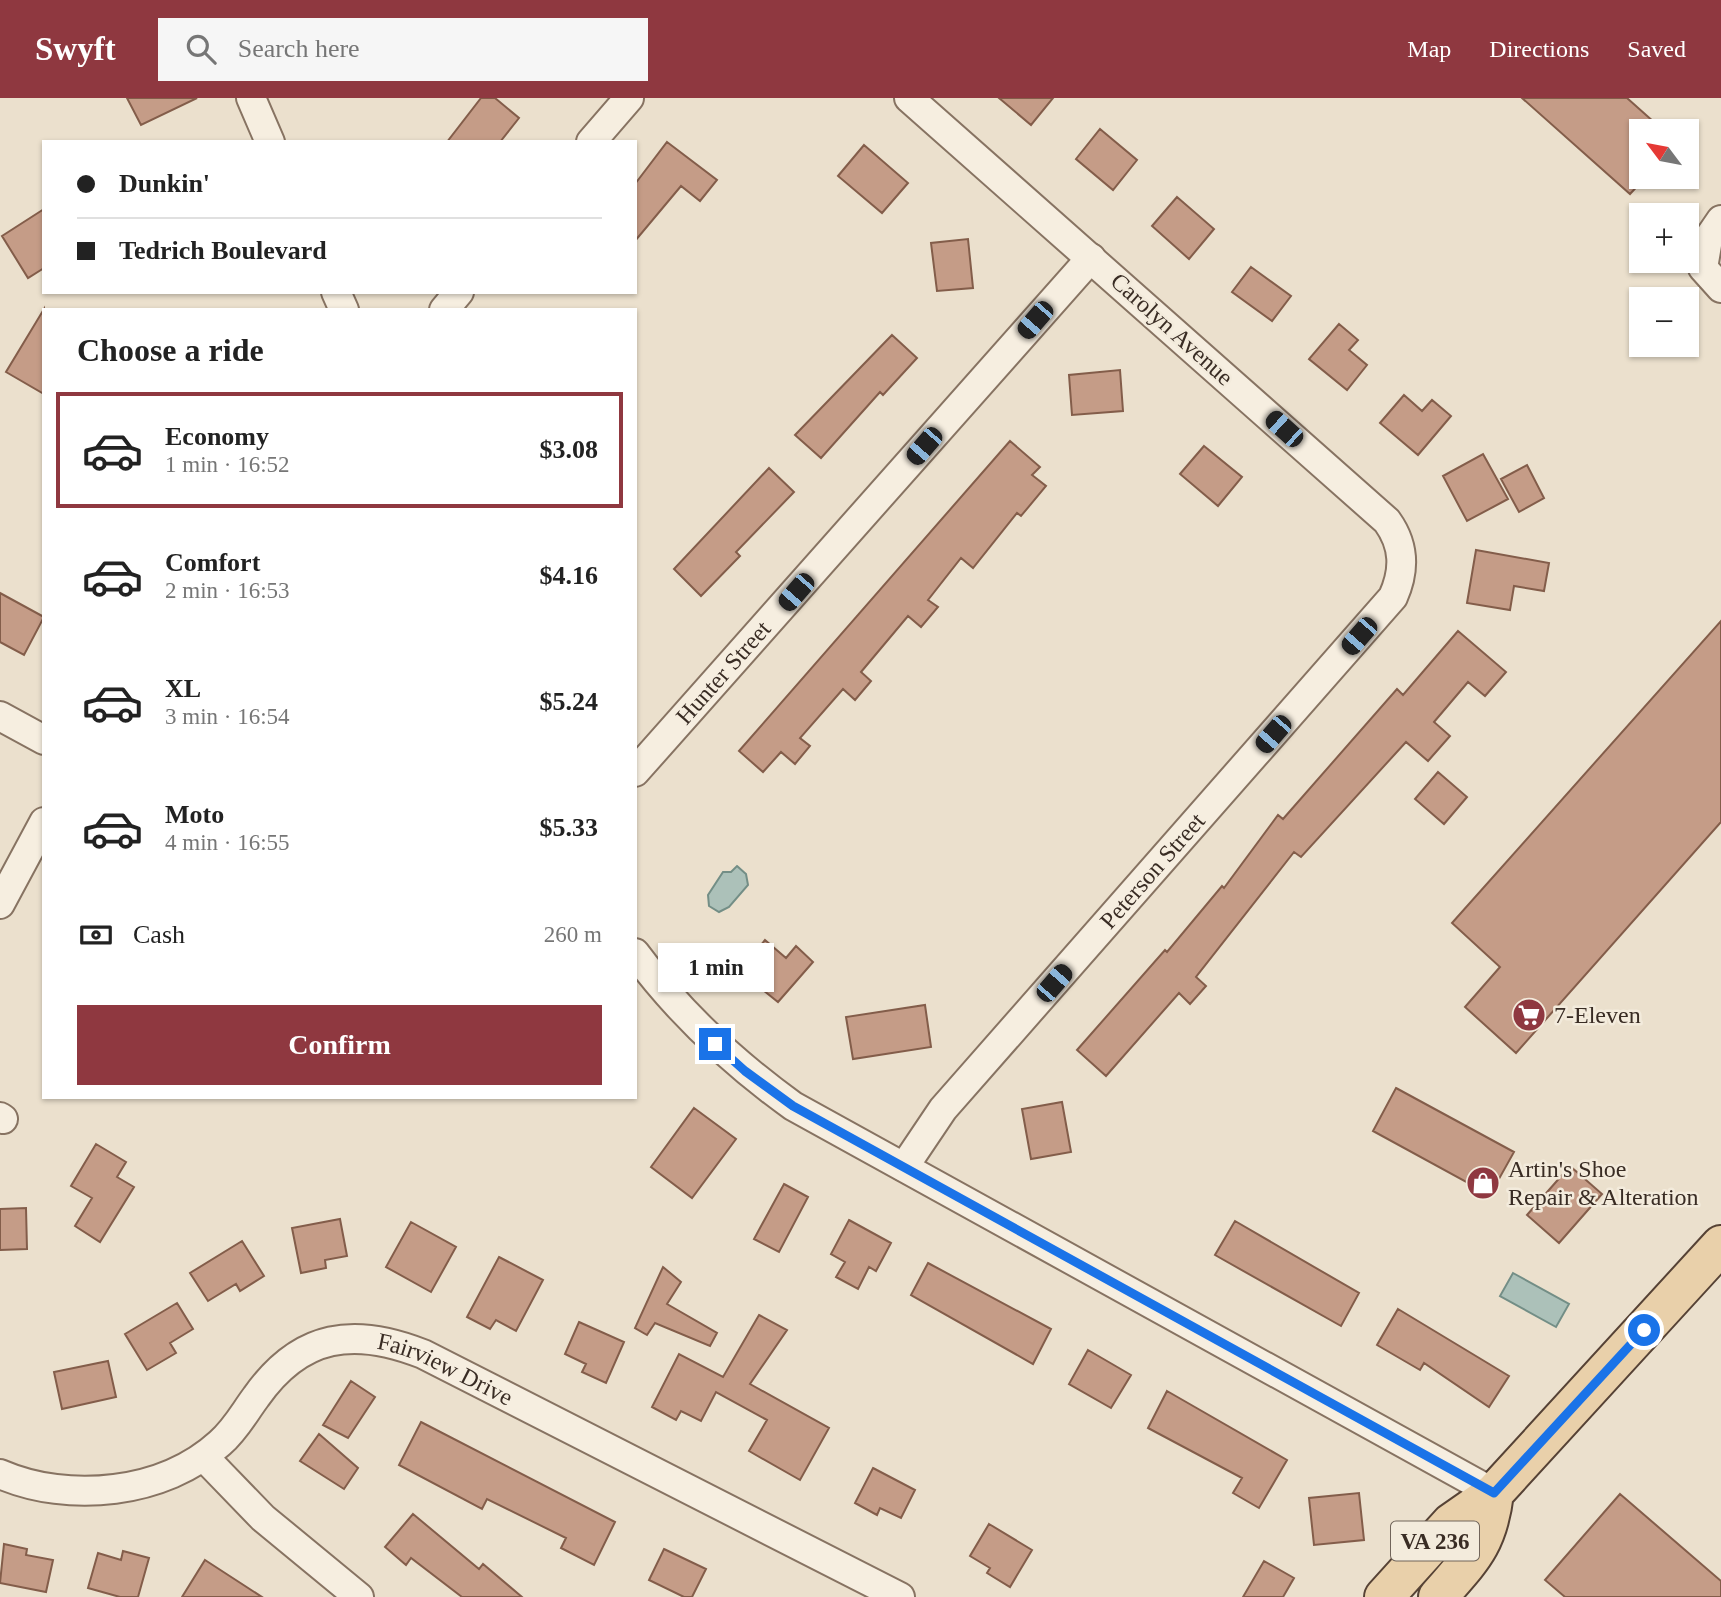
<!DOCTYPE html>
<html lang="en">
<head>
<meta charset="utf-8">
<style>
  :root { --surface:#fff; --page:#f6f6f6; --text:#222; --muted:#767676; --line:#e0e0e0; --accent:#8f3840 }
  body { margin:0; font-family:"Times New Roman",serif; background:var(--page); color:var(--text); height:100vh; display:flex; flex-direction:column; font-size:26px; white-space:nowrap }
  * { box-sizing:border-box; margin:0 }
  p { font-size:23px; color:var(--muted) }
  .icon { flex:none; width:38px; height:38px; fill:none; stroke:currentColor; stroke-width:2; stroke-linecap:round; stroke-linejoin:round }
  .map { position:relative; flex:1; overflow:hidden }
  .sheet { position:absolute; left:42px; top:210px; width:595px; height:791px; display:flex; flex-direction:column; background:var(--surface); border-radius:0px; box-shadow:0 2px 5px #0004 }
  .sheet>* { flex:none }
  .banner { position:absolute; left:42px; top:42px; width:595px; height:154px; border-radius:0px; box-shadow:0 2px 5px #0004; display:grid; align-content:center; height:154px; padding:0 35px; background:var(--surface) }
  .needle { width:46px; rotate:302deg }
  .fabs { position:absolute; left:1629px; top:21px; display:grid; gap:14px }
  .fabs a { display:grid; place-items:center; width:70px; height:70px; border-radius:0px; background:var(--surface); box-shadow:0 2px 5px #0004; font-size:35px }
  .end { position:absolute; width:32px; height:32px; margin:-16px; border:9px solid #1a73e8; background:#fff; box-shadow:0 0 0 4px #fff }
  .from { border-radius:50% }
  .bubble { position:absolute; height:49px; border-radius:0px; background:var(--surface); box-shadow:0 2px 5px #0004; font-size:23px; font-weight:800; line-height:49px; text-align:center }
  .car { position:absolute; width:21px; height:42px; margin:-21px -10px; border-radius:9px; box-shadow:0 0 5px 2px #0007; background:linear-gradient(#222 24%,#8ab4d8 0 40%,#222 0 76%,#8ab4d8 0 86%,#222 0) }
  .banner b { display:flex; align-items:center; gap:24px; height:66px; font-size:26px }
  .banner b+b { border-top:2px solid var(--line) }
  .banner i { width:18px; height:18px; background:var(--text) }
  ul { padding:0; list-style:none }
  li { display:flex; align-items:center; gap:21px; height:116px; margin:0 14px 10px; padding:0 21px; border:4px solid transparent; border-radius:0px }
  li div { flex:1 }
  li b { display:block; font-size:26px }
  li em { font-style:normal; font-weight:800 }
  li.selected { border-color:var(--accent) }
  li>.icon { width:63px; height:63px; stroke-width:1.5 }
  h2 { padding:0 35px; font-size:32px; line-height:84px }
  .pay { display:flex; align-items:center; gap:18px; height:77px; padding:0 35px; font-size:26px }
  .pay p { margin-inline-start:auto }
  .button { display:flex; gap:14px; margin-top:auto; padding:14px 35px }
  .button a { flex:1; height:80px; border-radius:0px; background:var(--accent); color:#fff; font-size:28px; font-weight:800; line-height:80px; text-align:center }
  header { display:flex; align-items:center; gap:42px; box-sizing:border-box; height:98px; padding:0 35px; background:var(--accent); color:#fff }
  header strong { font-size:33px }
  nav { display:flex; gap:38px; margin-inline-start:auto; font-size:24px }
  .search { width:490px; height:63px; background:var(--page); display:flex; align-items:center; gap:18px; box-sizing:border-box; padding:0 24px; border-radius:0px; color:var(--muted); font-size:26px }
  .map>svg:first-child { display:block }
  .water { fill:#acc1b9; stroke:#738e86; stroke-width:2 }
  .building { fill:#c59c87; stroke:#835d4a; stroke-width:2 }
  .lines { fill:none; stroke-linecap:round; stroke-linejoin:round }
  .minor-casing { stroke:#877362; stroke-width:32 }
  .primary-casing { stroke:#564235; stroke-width:42 }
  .minor { stroke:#f6eee0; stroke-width:28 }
  .primary { stroke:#e9d0aa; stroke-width:38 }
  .route { stroke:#1a73e8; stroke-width:9 }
  .labels { text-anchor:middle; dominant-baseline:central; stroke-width:5; stroke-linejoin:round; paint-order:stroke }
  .shield { fill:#f3ebdc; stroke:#71655b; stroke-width:2 }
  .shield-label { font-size:23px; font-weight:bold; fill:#392c24 }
  .street-label { font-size:24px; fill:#392c24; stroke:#f3ebdc }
  .poi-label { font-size:24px; fill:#392c24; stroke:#f3ebdc; text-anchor:start }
</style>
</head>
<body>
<header>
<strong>Swyft</strong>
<div class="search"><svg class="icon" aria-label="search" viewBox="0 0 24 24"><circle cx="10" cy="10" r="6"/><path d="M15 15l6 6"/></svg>Search here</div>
<nav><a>Map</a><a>Directions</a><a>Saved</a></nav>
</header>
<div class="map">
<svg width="1721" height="1499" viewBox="0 0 1721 1499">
  <rect width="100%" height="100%" fill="#ebe0cd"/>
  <path class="water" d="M737 768 746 776 748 787 729 809 719 814 709 808 708 797 723 774H731Z
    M1513 1175 1569 1206 1556 1229 1500 1198Z"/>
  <path class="building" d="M127 0H197L141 27Z
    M481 0H495L519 20 500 44H447Z
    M999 0H1053L1031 27Z
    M1522 0H1627L1664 33H1642V83L1630 96Z
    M1100 31 1137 62 1113 92 1076 61Z
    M667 44 717 82 700 103 681 88 635 143V86Z
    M864 47 908 85 882 115 838 78Z
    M1177 99 1214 131 1189 161 1152 128Z
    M44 111V170L28 180 2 138Z
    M968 141 973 190 937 193 931 145Z
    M1251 169 1291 198 1272 223 1232 194Z
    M44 211V296L6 274Z
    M1339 226 1358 242 1349 252 1367 267 1347 292 1309 261Z
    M892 237 917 260 883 297 880 294 821 360 795 337Z
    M1120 272 1123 313 1072 317 1069 277Z
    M1404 297 1422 313 1432 302 1451 318 1418 357 1380 325Z
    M1010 343 1040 369 1032 377 1046 388 1021 418 1017 415 973 470 961 460 928 502 938 509 921 529 908 518 861 574 871 583 855 602 843 591 800 640 810 648 795 666 781 654 763 674 739 653Z
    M1204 348 1242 379 1218 408 1180 376Z
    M1483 356 1508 401 1467 423 1443 378Z
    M1527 367 1544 400 1519 414 1501 381Z
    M769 370 794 394 736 454 740 458 701 498 674 471Z
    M1476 452 1549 465 1544 493 1514 488 1510 512 1467 505Z
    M0 495 44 519 24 557 0 544Z
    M1721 523V724L1516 955 1465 909 1500 869 1452 825Z
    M1458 533 1506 574 1485 598 1468 584 1434 624 1450 638 1428 663 1406 644 1301 759 1294 754 1196 879 1206 888 1190 906 1179 895 1106 978 1077 952 1165 852 1167 854 1222 788 1224 790 1278 717 1283 721 1397 591 1403 597Z
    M1438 674 1467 699 1444 726 1415 701Z
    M765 842 786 860 796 848 813 864 778 904 739 873Z
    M925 907 931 949 853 961 846 919Z
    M1396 990 1514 1054 1490 1097 1373 1033Z
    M1062 1004 1071 1054 1031 1061 1022 1011Z
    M694 1010 736 1041 692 1100 651 1069Z
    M96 1046 126 1064 117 1079 134 1089 100 1144 75 1128 92 1100 71 1088Z
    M1570 1068 1602 1096 1559 1145 1527 1117Z
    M784 1086 808 1099 779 1154 754 1141Z
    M26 1110 27 1151 0 1152V1111Z
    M340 1121 347 1158 325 1162 326 1170 301 1175 292 1130Z
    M849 1122 891 1145 876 1173 869 1169 858 1191 836 1179 845 1164 831 1156Z
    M1235 1123 1359 1195 1341 1228 1215 1157Z
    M411 1124 456 1149 431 1194 386 1169Z
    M242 1143 264 1178 240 1193 236 1186 208 1203 190 1175Z
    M499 1159 543 1182 516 1233 496 1222 490 1231 467 1219Z
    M928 1165 1051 1231 1033 1266 911 1197Z
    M663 1169 681 1184 667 1206 717 1235 710 1248 655 1225 647 1237 635 1230Z
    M177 1205 193 1231 170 1245 176 1255 147 1272 125 1236Z
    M1398 1211 1509 1278 1489 1309 1424 1265 1420 1272 1377 1247Z
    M759 1217 787 1232 750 1286 829 1330 800 1382 749 1353 767 1322 716 1294 701 1323 681 1313 676 1322 652 1309 679 1256 723 1279Z
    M579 1224 624 1244 606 1285 582 1274 586 1266 565 1256Z
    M1088 1252 1131 1277 1111 1310 1069 1286Z
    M108 1263 116 1299 62 1311 54 1274Z
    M351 1283 375 1299 348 1340 323 1327Z
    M1167 1293 1287 1362 1259 1410 1233 1395 1242 1380 1148 1330Z
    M421 1324 615 1424 594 1467 561 1450 566 1440 487 1401 482 1411 399 1367Z
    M319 1336 358 1370 344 1391 300 1363Z
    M873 1370 915 1392 901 1420 880 1410 877 1417 855 1405Z
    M1359 1395 1364 1442 1314 1447 1309 1400Z
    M1620 1396 1721 1483V1499H1565L1545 1482Z
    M413 1416 479 1471 483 1466 522 1499H462L411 1460 406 1467 385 1449Z
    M989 1426 1032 1452 1010 1489 987 1475 990 1470 970 1458Z
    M4 1446 27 1451 26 1457 53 1462 46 1494 0 1485Z
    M664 1451 706 1471 692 1499H684L649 1482Z
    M123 1453 149 1460 138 1499H120L88 1490 98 1455 121 1462Z
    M205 1462 262 1499H182Z
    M1264 1463 1294 1480 1283 1499H1243Z"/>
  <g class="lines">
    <defs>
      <g id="minor">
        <path d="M251 0 270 44"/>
        <path d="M591 44 629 0"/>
        <path d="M1721 122 1708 141 1703 170 1721 190"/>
        <path d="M336 194 344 212"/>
        <path d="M444 212 459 194"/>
        <path d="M0 618 44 642"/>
        <path id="s1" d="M635 674 1091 160"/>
        <path d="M0 806 44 724"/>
        <path d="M635 855C680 916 732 964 793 1008L1494 1395"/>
        <path d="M0 1019 3 1021"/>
        <path id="s2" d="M904 1069 943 1011 1393 499C1405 472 1405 448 1387 423L909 0"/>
        <path d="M204 1359 263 1420 359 1499"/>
        <path id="s3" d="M0 1376C69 1406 164 1396 220 1345 236 1331 244 1315 256 1299 301 1235 355 1229 423 1256L900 1499"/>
      </g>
      <path id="primary" d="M1384 1499 1451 1425 1494 1395 1721 1147
        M1438 1499C1471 1461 1488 1447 1494 1395"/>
    </defs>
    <use href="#minor" class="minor-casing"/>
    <use href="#primary" class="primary-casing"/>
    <use href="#minor" class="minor"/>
    <use href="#primary" class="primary"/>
  </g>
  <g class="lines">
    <path class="route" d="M715 946 745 973 793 1008 1494 1395 1644 1232"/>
  </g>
  <defs>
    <symbol id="supermarket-disc" viewBox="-11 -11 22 22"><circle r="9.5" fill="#8f3840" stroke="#f3ebdc"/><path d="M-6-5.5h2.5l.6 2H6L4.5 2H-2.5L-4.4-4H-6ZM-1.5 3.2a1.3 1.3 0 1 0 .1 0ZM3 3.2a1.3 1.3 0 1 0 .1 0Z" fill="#fff"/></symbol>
    <symbol id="shop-disc" viewBox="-11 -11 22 22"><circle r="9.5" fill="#8f3840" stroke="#f3ebdc"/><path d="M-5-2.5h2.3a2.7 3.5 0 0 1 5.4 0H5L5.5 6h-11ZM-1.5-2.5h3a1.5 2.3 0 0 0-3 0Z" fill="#fff"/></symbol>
  </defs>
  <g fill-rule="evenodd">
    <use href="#supermarket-disc" x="1510" y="898" width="38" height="38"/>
    <use href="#shop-disc" x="1464" y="1066" width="38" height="38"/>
  </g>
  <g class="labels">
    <rect class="shield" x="1391" y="1423.5" width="88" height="39" rx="5"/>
    <g class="shield-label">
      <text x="1435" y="1443">VA 236</text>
    </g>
    <g class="street-label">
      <text transform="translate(1172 231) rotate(42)">Carolyn Avenue</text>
      <text stroke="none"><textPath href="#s1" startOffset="133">Hunter Street</textPath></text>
      <text stroke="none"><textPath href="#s2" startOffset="387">Peterson Street</textPath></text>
      <text stroke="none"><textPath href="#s3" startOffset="508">Fairview Drive</textPath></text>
    </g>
    <g class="poi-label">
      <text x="1554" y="917">7-Eleven</text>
      <text x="1508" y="1071">Artin's Shoe<tspan x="1508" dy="28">Repair &amp; Alteration</tspan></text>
    </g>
  </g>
</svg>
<div class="fabs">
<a><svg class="needle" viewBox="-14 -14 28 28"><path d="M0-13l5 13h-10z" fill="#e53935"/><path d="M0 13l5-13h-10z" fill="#767676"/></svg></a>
<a>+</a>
<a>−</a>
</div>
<i class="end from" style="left:1644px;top:1232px"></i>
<i class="end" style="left:715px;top:946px"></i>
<div class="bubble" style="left:658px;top:845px;width:116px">1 min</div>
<i class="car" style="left:1035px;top:222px;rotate:221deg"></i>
<i class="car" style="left:1284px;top:331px;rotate:312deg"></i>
<i class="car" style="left:924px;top:348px;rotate:221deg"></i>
<i class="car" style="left:796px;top:494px;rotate:221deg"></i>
<i class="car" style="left:1359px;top:538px;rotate:221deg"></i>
<i class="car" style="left:1273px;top:636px;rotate:221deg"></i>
<i class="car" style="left:1054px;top:885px;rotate:41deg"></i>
<div class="banner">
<b><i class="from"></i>Dunkin'</b>
<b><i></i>Tedrich Boulevard</b>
</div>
<section class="sheet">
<h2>Choose a ride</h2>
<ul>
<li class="selected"><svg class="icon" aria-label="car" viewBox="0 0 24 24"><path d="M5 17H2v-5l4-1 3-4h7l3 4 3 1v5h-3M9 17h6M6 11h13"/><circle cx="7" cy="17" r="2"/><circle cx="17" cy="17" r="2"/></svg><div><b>Economy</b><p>1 min · 16:52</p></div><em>$3.08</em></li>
<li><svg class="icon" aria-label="car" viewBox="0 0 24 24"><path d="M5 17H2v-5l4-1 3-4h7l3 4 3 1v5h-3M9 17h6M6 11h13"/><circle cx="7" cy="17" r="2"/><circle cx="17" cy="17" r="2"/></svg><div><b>Comfort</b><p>2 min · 16:53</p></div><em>$4.16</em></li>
<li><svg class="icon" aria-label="car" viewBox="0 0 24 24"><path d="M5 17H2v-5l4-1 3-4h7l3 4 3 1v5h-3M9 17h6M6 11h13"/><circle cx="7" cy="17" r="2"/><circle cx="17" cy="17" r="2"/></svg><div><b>XL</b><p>3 min · 16:54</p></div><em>$5.24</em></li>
<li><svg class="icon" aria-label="car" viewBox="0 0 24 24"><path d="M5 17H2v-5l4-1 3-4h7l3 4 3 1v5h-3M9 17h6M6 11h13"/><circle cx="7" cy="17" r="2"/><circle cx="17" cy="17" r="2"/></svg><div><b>Moto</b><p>4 min · 16:55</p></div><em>$5.33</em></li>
</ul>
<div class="pay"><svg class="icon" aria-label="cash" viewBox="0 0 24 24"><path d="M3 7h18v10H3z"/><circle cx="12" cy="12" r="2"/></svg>Cash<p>260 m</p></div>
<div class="button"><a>Confirm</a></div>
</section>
</div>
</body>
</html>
